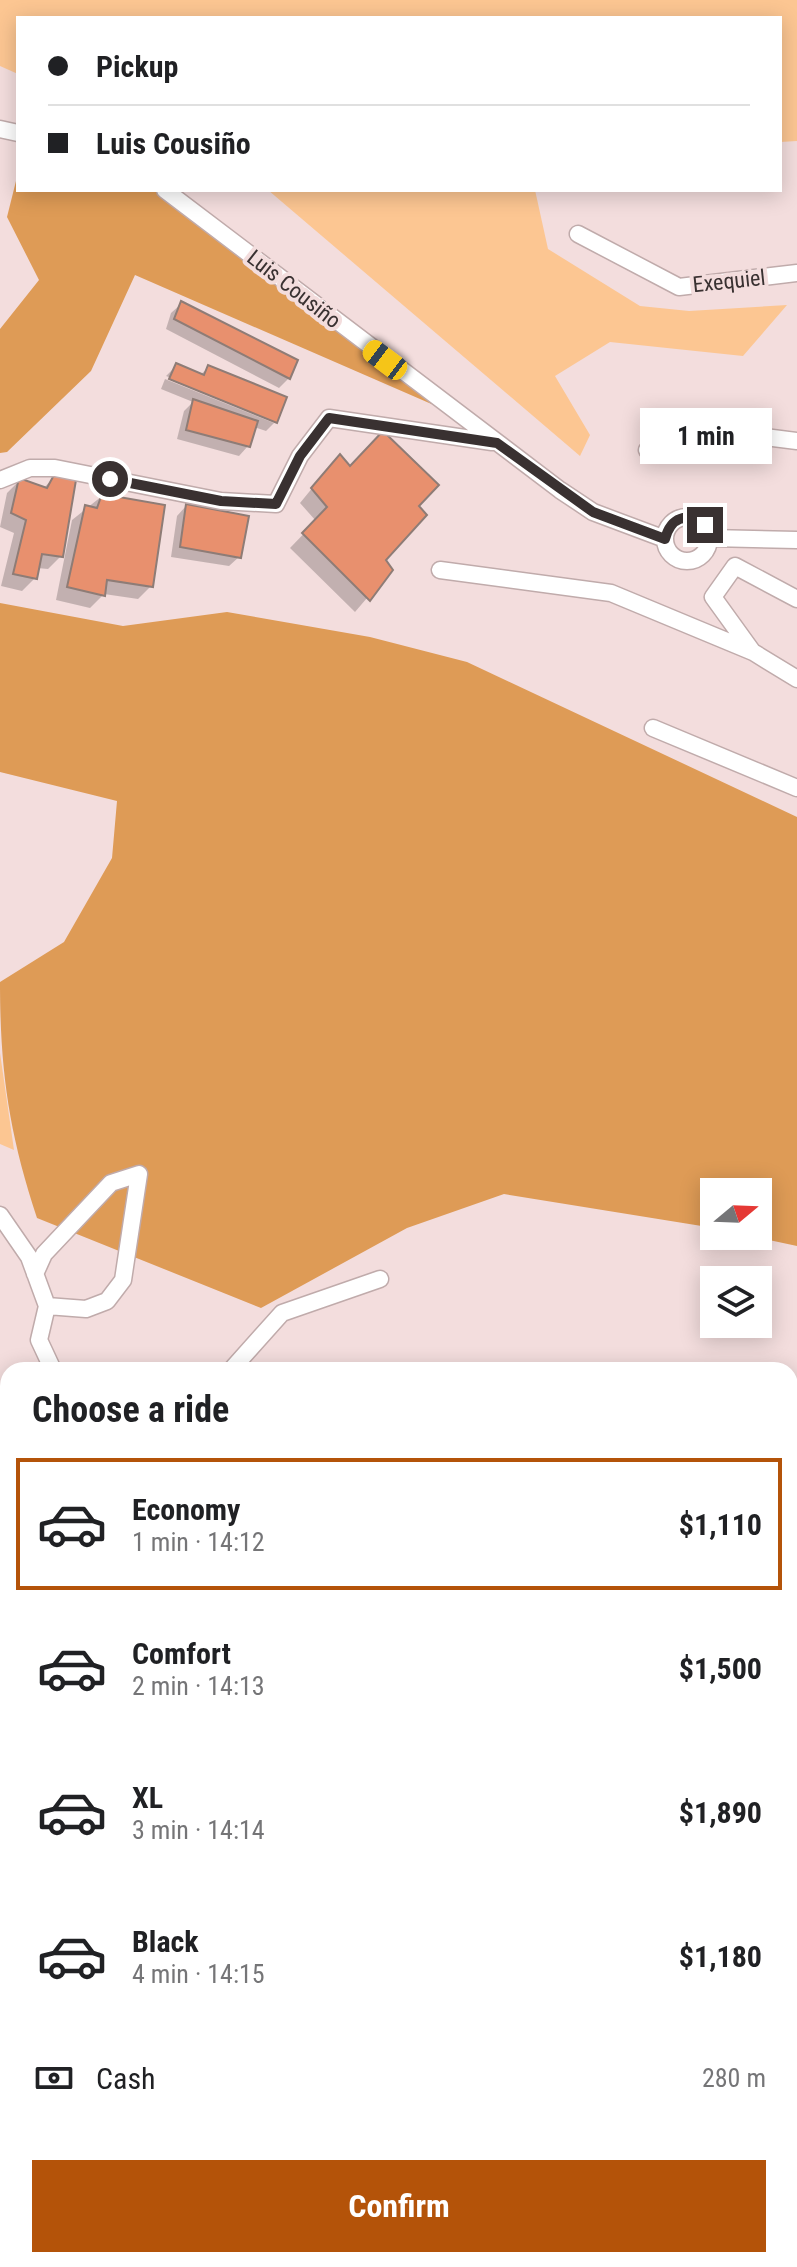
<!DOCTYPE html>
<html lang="en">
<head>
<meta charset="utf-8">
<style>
  :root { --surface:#fff; --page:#f6f6f6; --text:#202124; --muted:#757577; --line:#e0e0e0; --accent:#b45309 }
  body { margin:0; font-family:"Roboto Condensed",sans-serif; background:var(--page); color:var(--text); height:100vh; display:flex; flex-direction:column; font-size:30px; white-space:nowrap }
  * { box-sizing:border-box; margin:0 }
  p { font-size:26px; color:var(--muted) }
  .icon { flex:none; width:44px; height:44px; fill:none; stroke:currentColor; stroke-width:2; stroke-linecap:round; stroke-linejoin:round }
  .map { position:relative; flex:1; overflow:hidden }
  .drawer { position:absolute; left:0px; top:1362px; width:798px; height:906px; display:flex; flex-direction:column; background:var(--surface); border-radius:24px 24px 0 0; box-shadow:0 4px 20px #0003 }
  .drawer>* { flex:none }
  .hud { position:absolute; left:16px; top:16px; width:766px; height:176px; border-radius:0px; box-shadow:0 4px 20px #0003; display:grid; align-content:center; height:176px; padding:0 32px; background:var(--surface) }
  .needle { width:52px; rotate:71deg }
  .buttons { position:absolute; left:700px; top:1178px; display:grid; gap:16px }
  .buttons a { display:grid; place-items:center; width:72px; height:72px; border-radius:0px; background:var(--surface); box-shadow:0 4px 20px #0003; font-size:40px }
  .end { position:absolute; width:36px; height:36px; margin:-18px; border:10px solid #393131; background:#fff; box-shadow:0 0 0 4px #fff }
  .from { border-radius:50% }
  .bubble { position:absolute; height:56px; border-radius:0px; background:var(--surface); box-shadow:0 4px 20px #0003; font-size:26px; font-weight:700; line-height:56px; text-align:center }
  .car { position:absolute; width:24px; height:48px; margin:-24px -12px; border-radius:10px; box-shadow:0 0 6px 2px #0007; background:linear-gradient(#f5c518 24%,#345 0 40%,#f5c518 0 76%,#345 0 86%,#f5c518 0) }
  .hud b { display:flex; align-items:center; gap:28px; height:76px; font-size:30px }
  .hud b+b { border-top:2px solid var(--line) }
  .hud i { width:20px; height:20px; background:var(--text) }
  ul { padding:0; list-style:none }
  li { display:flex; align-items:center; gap:24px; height:132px; margin:0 16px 12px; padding:0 16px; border:4px solid transparent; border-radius:0px }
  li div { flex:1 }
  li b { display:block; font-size:30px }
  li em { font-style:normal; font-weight:700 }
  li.selected { border-color:var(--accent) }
  li>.icon { width:72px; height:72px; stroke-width:1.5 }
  h2 { padding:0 32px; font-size:36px; line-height:96px }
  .pay { display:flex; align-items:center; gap:20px; height:88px; padding:0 32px; font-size:30px }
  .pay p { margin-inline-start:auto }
  .action { display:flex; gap:16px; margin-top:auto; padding:16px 32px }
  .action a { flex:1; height:92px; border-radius:0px; background:var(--accent); color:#fff; font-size:32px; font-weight:700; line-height:92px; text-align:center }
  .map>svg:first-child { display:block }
  .built { fill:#edcfce }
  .green { fill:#fcc692 }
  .forest { fill:#de9b56 }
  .shadow { fill:#0003 }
  .building { fill:#e8906e; stroke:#8e7c76; stroke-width:2 }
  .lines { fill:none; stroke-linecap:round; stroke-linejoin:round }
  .minor-casing { stroke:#c0abab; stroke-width:19 }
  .major-casing { stroke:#fff; stroke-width:23 }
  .minor { stroke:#fff; stroke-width:16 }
  .major { stroke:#deaabf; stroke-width:20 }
  .route { stroke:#393131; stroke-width:10 }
  .labels { text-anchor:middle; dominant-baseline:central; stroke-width:8; stroke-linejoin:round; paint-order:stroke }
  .street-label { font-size:22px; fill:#393131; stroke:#f3dddd }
</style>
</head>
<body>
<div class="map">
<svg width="797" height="2267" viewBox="0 0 797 2267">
  <rect width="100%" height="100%" fill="#f3dddd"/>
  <path class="built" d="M8 1844V1936L0 1941V1849Z"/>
  <path class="green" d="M0 0H797V141L780 142V18H18V74L0 66Z
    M268 190H535L548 249 640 306 689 311 787 305 743 356 610 342 555 376 590 435 580 456Z
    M0 1053 14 1150 0 1144Z
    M8 1512V1792L0 1791V1516Z"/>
  <path class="forest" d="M18 173V190H165L459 416 135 275 91 371 7 452 0 453V329L39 280 7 217Z
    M0 603 123 626 227 612 370 637 467 662 797 817V1246L751 1236H758V1192H714V1228L504 1194 407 1228 261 1308 37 1218C9 1133 0 1071 0 982L64 942 112 858 117 801 0 772Z"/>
  <path class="shadow" d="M181 304 289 378 279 388 166 329 171 313Z
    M176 366 200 375 208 368 285 399 276 421 266 431 254 427 248 446 239 456 177 439 184 411 193 402 161 389 165 379 274 423V419L166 376Z
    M349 469 416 506 383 560 391 570 355 612 290 548 316 521 300 503 327 470Z
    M54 477 61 556 48 569 37 568 35 578 22 591 1 586 14 533 0 527 7 493 20 480 43 489Z
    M102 496 151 586 138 599 104 594 90 608 56 600 72 520Z
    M186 506 239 557 229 566 171 557 177 516Z
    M160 2260H202L206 2267H164Z"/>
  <path class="building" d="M181 301 298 360 290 379 174 319Z
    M176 363 204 375 208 365 287 397 277 423 169 379Z
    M193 399 258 421 250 447 186 430Z
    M383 431 439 485 419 506 427 515 386 560 393 570 370 601 302 533 327 507 311 488 340 454 350 466Z
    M54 475 76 480 63 557 42 554 37 579 13 574 26 520 11 513 19 478 47 488Z
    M102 494 165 505 153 587 107 580 105 596 67 587 85 505 97 508Z
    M186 504 249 516 241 558 180 547Z
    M180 2260H204L208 2267H184Z
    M250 2260H309L313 2267H237Z"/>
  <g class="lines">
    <defs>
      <path id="minor" d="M0 129 18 133
        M165 190 560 490 593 512 665 539
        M578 234 679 287 797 273
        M647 450 725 432 797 441
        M0 480 30 468H55L221 501 276 504 300 456 329 418 492 442
        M665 539a22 22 0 1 1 44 0a22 22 0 1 1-44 0Z
        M710 538 797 540
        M440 570 611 593 753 652 797 679
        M752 651 713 597 735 566 797 599
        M653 728 797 788
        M0 1215 29 1257 47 1306
        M35 1274 44 1254 111 1183 139 1174 123 1280 107 1301 86 1309 47 1306
        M47 1306 39 1340 53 1370
        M231 1370 282 1313 380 1279
        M0 1529 8 1526
        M790 1640 797 1637
        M790 1919 797 1918
        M162 2260 165 2267
        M55 2267 59 2260
        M327 2267 332 2260
        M610 2267 613 2260"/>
      <path id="major" d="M790 1555 797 1552
        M0 1982 8 1977
        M0 2030 6 2040
        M445 2267 449 2260"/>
    </defs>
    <use href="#minor" class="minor-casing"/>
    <use href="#major" class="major-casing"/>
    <use href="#minor" class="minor"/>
    <use href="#major" class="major"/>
  </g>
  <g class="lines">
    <path class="route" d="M110 479 221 501 276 504 300 456 329 418 497 443 593 512 665 539C671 517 686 512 705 525"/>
  </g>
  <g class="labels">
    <g class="street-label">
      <text transform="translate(729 281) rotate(-6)">Exequiel</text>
      <text transform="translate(294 289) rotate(38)">Luis Cousiño</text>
    </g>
  </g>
</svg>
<div class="buttons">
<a><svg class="needle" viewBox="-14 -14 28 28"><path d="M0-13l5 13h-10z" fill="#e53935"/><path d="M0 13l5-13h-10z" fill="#757577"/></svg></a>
<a><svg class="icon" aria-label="layers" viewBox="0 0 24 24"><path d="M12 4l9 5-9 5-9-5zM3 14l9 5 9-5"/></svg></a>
</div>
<i class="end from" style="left:110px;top:479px"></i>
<i class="end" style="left:705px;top:525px"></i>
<div class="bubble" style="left:640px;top:408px;width:132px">1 min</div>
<i class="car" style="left:385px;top:360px;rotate:307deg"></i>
<div class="hud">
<b><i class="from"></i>Pickup</b>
<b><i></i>Luis Cousiño</b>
</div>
<section class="drawer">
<h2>Choose a ride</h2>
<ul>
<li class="selected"><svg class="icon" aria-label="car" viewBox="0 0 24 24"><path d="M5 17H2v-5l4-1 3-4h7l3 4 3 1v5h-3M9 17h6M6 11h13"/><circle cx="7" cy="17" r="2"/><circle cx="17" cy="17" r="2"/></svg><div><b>Economy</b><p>1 min · 14:12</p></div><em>$1,110</em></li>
<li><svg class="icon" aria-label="car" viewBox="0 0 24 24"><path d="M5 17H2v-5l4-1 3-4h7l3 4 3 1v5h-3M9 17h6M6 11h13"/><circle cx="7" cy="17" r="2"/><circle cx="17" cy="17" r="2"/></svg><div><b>Comfort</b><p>2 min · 14:13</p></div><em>$1,500</em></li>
<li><svg class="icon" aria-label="car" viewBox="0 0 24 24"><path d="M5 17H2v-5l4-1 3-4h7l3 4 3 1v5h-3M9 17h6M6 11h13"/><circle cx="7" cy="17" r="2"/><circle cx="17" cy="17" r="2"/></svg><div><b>XL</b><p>3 min · 14:14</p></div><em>$1,890</em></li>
<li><svg class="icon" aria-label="car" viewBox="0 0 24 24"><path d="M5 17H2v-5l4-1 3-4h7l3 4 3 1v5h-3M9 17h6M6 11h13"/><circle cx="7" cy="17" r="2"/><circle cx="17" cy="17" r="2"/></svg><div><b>Black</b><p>4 min · 14:15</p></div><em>$1,180</em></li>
</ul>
<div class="pay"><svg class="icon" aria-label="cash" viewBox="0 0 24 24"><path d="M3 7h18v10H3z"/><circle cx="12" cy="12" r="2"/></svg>Cash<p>280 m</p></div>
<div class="action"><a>Confirm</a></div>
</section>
</div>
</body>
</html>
